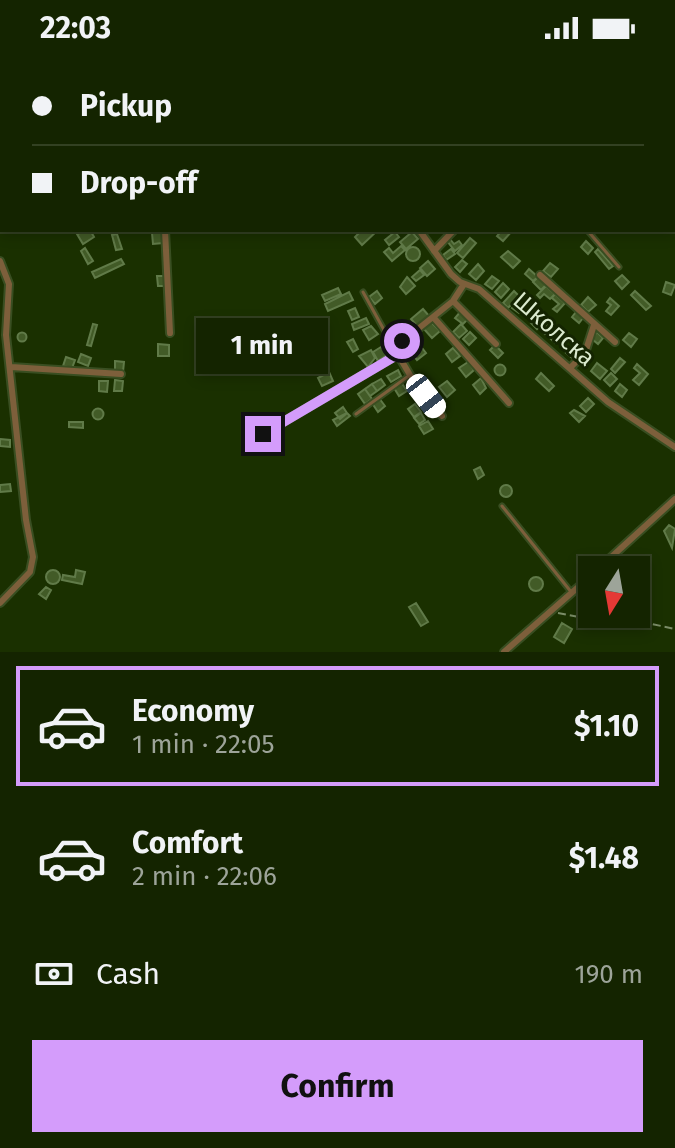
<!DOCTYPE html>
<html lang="en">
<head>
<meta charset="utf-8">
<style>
  :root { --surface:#142400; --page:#1d2c0a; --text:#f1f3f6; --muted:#9da499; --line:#334122; --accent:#d49cfb }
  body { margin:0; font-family:"Fira Sans",sans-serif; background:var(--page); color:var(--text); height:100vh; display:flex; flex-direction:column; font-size:30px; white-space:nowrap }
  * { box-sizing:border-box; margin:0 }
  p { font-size:26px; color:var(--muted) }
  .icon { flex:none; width:44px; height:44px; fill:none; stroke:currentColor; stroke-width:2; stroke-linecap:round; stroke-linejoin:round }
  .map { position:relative; height:596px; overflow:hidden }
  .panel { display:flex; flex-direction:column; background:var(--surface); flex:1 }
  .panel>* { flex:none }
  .top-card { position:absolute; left:0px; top:0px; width:676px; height:176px; box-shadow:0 4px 12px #0003,0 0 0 2px var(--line); display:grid; align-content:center; height:176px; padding:0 32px; background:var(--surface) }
  .needle { width:52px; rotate:191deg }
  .controls { position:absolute; left:578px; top:500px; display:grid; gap:16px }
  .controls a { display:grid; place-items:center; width:72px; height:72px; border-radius:0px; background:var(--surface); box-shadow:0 4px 12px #0003,0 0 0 2px var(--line); font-size:40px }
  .end { position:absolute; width:36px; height:36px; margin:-18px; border:10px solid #d49cfb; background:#111; box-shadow:0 0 0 4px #111 }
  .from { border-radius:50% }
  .bubble { position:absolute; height:56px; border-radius:0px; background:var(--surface); box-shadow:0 4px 12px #0003,0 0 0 2px var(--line); font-size:26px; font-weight:700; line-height:56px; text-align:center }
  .car { position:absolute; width:24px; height:48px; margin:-24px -12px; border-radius:10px; box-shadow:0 0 6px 2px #0007; background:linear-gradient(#fff 24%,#345 0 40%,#fff 0 76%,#345 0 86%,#fff 0) }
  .top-card b { display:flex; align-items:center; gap:28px; height:76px; font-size:30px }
  .top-card b+b { border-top:2px solid var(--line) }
  .top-card i { width:20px; height:20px; background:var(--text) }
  ul { padding:14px 0 0; list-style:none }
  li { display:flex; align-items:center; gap:24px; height:120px; margin:0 16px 12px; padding:0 16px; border:4px solid transparent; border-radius:0px }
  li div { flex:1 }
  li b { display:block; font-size:30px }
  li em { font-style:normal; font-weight:700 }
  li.selected { border-color:var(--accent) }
  li>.icon { width:72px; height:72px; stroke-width:1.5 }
  .pay { display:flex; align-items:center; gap:20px; height:88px; padding:0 32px; font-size:30px }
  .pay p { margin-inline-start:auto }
  .primary-button { display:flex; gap:16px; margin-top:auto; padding:16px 32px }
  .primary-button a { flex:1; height:92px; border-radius:0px; background:var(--accent); color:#111; font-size:32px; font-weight:700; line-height:92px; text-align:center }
  .status { display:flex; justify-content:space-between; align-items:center; height:56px; padding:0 40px; background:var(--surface); direction:ltr }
  .status svg { height:22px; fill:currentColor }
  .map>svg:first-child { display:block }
  .building { fill:#425b27; stroke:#607a48; stroke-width:2 }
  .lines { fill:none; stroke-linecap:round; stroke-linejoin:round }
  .service-casing { stroke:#394e21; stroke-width:7 }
  .minor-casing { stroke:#394e21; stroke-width:10 }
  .path { stroke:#7a8c66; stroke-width:2; stroke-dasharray:8 4; stroke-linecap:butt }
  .service { stroke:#7d5f3b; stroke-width:3 }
  .minor { stroke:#7d5f3b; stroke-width:6 }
  .route { stroke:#d49cfb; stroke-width:10 }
  .labels { text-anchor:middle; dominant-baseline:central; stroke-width:6; stroke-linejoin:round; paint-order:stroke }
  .street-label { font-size:24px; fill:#dbeacf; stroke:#142401 }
</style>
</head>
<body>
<div class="status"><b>22:03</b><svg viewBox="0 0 49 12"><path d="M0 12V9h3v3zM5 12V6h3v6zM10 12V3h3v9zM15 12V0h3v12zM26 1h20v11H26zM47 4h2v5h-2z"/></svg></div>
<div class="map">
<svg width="675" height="596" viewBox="0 0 675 596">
  <rect width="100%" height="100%" fill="#1a3000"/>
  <path class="building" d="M90 174 94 181 83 188 77 178Z
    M362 174H378L362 189 355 181Z
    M502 174H513L503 185 497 180Z
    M162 176 163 187 153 188 152 177Z
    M395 176 399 181 389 189 385 184Z
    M412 176 418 183 406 193 400 186Z
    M117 178 122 193 116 194 112 179Z
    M470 182 476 187 463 202 457 197Z
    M450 183 454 188 459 185 462 189 455 195 447 185Z
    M586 185 593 192 588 198 581 191Z
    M401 190 405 194 392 205 384 196 389 192 393 197Z
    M406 198a7 7 0 1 1 14 0a7 7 0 1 1-14 0Z
    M85 192 93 205 88 208 81 195Z
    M451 193 455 198 446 204 443 199Z
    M598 193 613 210 609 213 595 196Z
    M508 195 520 205 513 212 501 201Z
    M121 203 124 208 95 222 92 216Z
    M462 204 467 208 460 216 455 211Z
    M428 205 435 213 427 220 420 212Z
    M550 207 558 213 551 221 543 215Z
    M478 208 484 215 476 224 469 218Z
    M529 213 538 221 533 225 525 218Z
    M420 214 424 219 416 225 412 221Z
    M622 219 629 226 622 233 615 225Z
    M157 220H165L166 230H158Z
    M492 220 499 225 492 233 485 228Z
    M407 221 415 230 406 238 400 231Z
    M538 221 546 229 541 234 533 226Z
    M666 226 675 229 671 239 663 236Z
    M503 227 509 233 501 242 495 236Z
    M546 230 555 238 550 243 544 238 540 242 537 239Z
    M338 232 341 238 325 245 322 239Z
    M377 235 382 242 375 248 369 241Z
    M514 235 519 240 508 252 503 247Z
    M635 235 651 250 646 254 631 239Z
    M349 236 353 244 328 255 325 248Z
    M555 238 565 247 557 256 553 253 559 248 552 242Z
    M588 241 596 249 588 256 581 249Z
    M610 242 619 250 611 259 606 255 611 249 607 246Z
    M519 244 526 249 519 257 512 252Z
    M529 250 535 255 528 262 522 257Z
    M355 252 359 261 352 264 348 255Z
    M423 253 430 261 417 270 411 263Z
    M461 255 469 262 463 268 455 262Z
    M576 256 583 262 579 267 572 261Z
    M540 257 548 263 537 273 531 267Z
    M366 262 369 268 354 274 352 268Z
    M431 266 440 275 432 282 424 273Z
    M550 267 556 274 545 278 542 275Z
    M93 268 97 269 91 290 87 289Z
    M461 268 467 275 459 282 453 276Z
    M371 270 378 278 369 284 363 274Z
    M393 273 398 282 391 286 386 277Z
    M470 276 476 282 469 289 463 283Z
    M558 276 564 281 555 287 551 283Z
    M597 276 603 282 598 288 592 283Z
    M17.5 281a4.5 4.5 0 1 1 9 0a4.5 4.5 0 1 1-9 0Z
    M629 277 637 283 631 291 623 284Z
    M353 283 358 293 353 296 347 286Z
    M575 287 583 297 576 305 566 297Z
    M158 288 169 289V300H158Z
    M419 288 426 297 417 304 410 295Z
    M495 289 503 297 498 302 490 294Z
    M381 291 387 299 378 305 373 296Z
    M453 292 460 300 452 306 446 298Z
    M371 294 375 302 368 311 359 300Z
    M81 298 91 302 88 310 78 306Z
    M66 301 75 304 72 312 63 310Z
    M620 302 625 306 615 317 611 313Z
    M115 305 124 306 123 316H115Z
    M468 306 474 314 466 321 459 312Z
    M597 307 607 315 600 323 591 315Z
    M637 308 648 318 639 329 633 324 640 317 634 312Z
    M494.5 314a5.5 5.5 0 1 1 11 0a5.5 5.5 0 1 1-11 0Z
    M398 314 401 320 391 326 387 320Z
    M329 316 333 325 322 330 318 322Z
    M541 317 554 330 549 335 536 323Z
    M611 317 617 323 610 330 604 324Z
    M481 322 486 332 480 338 473 329Z
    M381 323 385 329 377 335 372 328Z
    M115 324 123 325 122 335H114Z
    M99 325H108L107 336 99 335Z
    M447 325 455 334 447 341 439 331Z
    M401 326 407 335 399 340 394 332Z
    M372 328 377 335 370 340 365 333Z
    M620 328 627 334 622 341 615 335Z
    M365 333 372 343 365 348 358 338Z
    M379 342 385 350 378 356 372 347Z
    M588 342 594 348 586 356 580 350Z
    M415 348 421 356 414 361 408 353Z
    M343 351 347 357 340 363 335 357Z
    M92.5 358a5.5 5.5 0 1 1 11 0a5.5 5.5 0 1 1-11 0Z
    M574 354 585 360 579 366 570 357Z
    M347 357 350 360 337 370 333 364Z
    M421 357 425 364 419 368 414 362Z
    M428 365 433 373 424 378 419 370Z
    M69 366H83V372L69 371Z
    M0 383 10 384V391L0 390Z
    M480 411 484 419 478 423 474 414Z
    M10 428 11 435 0 436V429Z
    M500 435a6 6 0 1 1 12 0a6 6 0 1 1-12 0Z
    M669 469 675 473 672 492 664 475Z
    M46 521a7 7 0 1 1 14 0a7 7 0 1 1-14 0Z
    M76 514 85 516 82 528 62 524 63 519 75 521Z
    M529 528a7 7 0 1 1 14 0a7 7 0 1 1-14 0Z
    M46 531 51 534 46 543 39 538Z
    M416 547 428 566 421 570 409 551Z
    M562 567 572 573 564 587 554 581Z"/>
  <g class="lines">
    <defs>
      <path id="service" d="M587 174 619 211
        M363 236 394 292
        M356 358 410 319
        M502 450 572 537"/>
      <path id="minor" d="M434 0 435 2
        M507 0 508 2
        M569 0 570 2
        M5 2 7 0
        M176 2 177 0
        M347 2V0
        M0 8 2 5
        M0 27 2 28
        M0 119 2 123
        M0 157 2 156
        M165 174 170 277
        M419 174 451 218 460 226 479 233 608 346 675 391
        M434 195 454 174
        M0 205 9 228 6 279 26 464 33 501 30 516 0 547
        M540 219 615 286
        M453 245 496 288
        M434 262 509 347
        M11 311 121 318
        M571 311 585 297 594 269
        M442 360 410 319 394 292 453 245 464 228
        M263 378 397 299
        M597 514 675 443
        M504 596 592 519"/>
    </defs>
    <use href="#service" class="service-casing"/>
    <use href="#minor" class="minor-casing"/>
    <path class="path" d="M558 557 622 569 652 568 675 573"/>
    <use href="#service" class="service"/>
    <use href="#minor" class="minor"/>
  </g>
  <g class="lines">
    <path class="route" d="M263 378 397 299 394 292 402 285"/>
  </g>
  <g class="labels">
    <g class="street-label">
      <text transform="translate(554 273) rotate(41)">Школска</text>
    </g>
  </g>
</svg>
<div class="controls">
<a><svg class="needle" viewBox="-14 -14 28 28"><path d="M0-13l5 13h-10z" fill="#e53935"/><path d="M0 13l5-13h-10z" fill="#9da499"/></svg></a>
</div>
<i class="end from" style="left:402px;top:285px"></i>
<i class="end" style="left:263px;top:378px"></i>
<div class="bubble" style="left:196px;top:262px;width:132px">1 min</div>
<i class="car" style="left:426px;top:340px;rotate:142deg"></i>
<div class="top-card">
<b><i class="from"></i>Pickup</b>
<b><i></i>Drop-off</b>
</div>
</div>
<section class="panel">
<ul>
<li class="selected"><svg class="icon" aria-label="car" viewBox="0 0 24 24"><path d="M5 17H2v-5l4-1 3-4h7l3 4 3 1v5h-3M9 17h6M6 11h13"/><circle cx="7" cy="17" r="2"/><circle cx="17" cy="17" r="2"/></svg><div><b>Economy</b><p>1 min · 22:05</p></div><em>$1.10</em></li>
<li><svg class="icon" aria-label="car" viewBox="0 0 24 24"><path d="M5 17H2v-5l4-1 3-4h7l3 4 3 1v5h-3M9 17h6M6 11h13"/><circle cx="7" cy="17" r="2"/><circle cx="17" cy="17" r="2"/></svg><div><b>Comfort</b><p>2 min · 22:06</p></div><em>$1.48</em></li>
</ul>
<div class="pay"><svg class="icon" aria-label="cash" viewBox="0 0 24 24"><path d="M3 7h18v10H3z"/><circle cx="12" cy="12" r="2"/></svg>Cash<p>190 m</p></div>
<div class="primary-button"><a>Confirm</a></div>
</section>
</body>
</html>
